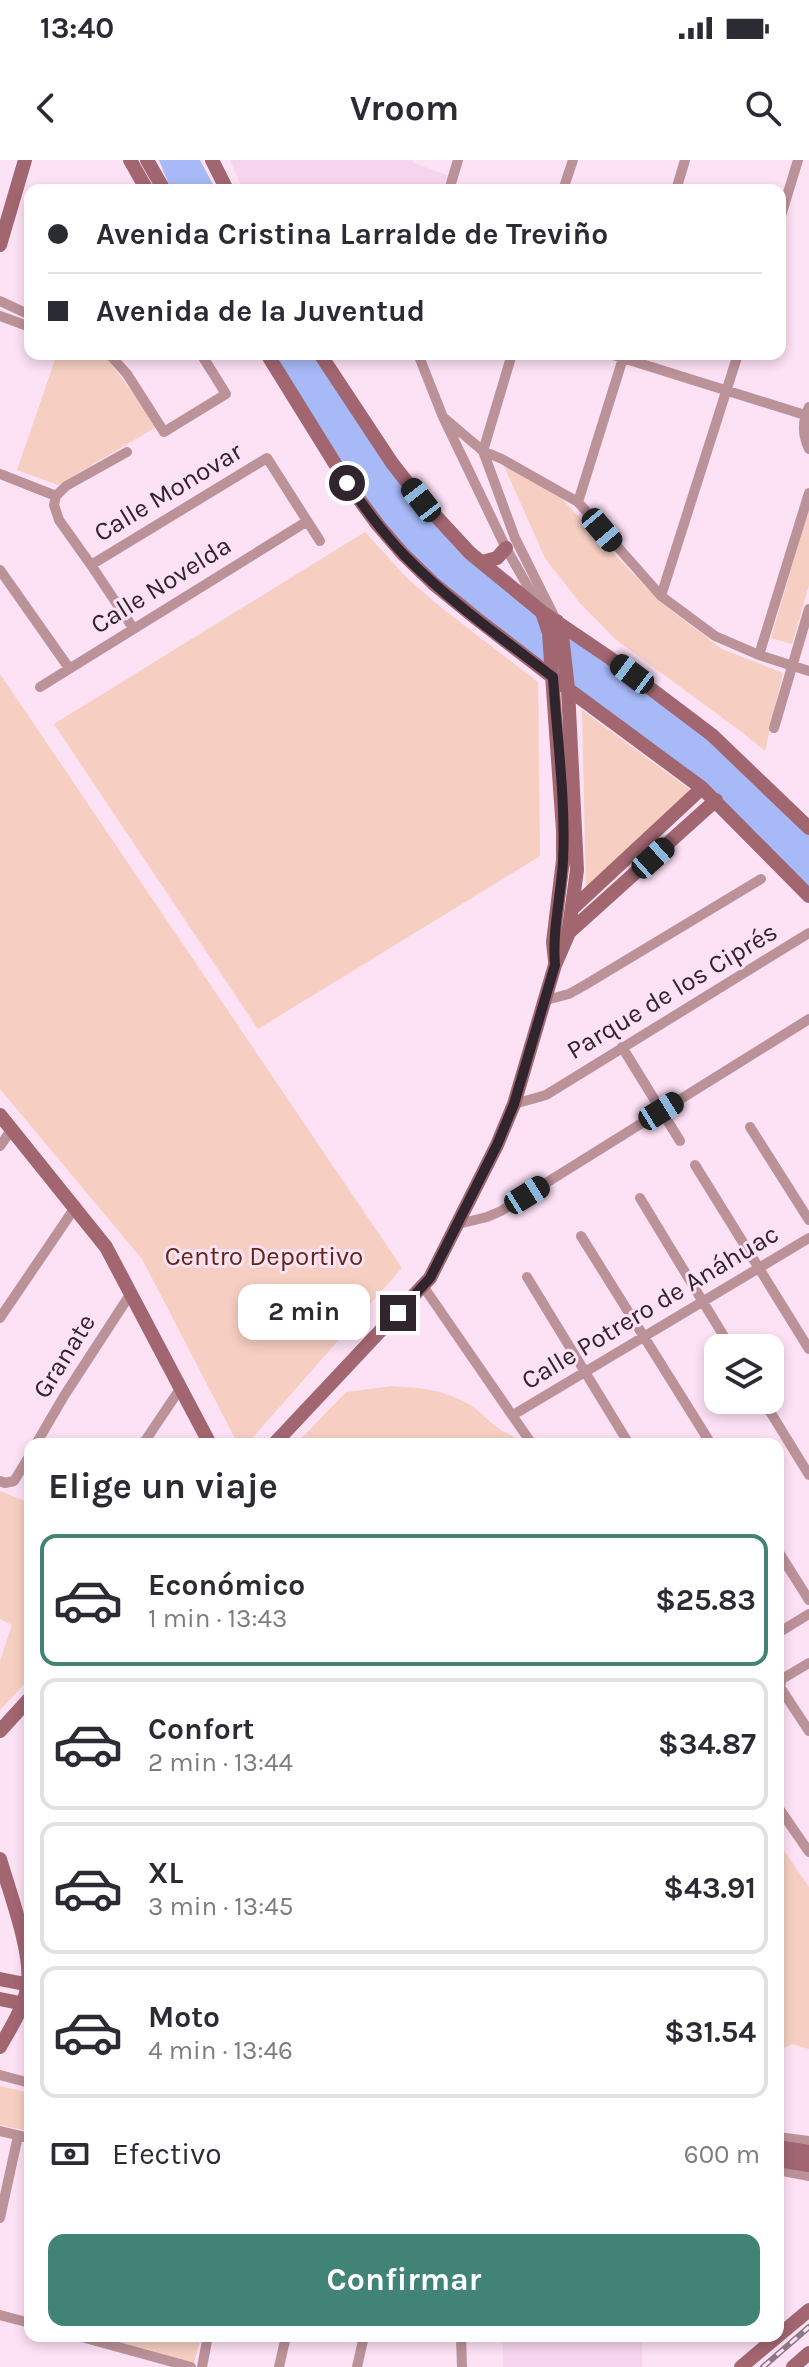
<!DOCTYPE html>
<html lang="es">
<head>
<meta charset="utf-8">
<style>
  :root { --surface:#fff; --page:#f7f7f7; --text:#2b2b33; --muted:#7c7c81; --line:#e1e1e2; --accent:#418374 }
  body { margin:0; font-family:Karla,sans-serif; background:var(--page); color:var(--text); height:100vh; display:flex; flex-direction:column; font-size:30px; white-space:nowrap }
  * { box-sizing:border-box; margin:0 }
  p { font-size:26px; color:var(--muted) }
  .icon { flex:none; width:44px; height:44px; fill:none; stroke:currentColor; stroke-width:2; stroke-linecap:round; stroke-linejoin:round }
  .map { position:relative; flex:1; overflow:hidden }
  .drawer { position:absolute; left:24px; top:1278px; width:760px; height:904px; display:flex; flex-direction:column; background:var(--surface); border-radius:16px; box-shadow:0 4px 12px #0003 }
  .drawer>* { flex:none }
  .top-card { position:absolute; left:24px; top:24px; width:762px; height:176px; border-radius:16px; box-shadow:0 4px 12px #0003; display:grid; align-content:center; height:176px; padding:0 24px; background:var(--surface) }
  .tools { position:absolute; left:704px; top:1174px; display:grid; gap:16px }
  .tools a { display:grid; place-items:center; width:80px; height:80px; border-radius:16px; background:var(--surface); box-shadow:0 4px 12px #0003; font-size:40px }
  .end { position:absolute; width:36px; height:36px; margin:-18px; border:10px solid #30252d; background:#fff; box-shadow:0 0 0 4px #fff }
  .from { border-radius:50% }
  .bubble { position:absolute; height:56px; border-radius:16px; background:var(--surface); box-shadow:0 4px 12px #0003; font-size:26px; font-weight:700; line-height:56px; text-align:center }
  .car { position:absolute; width:24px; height:48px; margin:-24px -12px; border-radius:10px; box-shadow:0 0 6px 2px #0007; background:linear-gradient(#222 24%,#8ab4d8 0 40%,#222 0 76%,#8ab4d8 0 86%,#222 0) }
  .top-card b { display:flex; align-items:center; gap:28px; height:76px; font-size:30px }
  .top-card b+b { border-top:2px solid var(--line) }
  .top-card i { width:20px; height:20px; background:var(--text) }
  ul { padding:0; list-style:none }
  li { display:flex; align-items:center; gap:24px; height:132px; margin:0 16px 12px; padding:0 8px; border:4px solid var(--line); border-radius:16px }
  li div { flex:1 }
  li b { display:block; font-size:30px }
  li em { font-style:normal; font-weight:700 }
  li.on { border-color:var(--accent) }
  li>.icon { width:72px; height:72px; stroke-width:1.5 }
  h2 { padding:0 24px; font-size:36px; line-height:96px }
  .pay { display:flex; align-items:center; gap:20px; height:88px; padding:0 24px; font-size:30px }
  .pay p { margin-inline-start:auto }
  .button { display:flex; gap:16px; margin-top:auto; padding:16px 24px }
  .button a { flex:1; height:92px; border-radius:16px; background:var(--accent); color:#fff; font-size:32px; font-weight:700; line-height:92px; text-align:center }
  .status { display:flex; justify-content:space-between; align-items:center; height:56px; padding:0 40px; background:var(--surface); direction:ltr }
  .status svg { height:22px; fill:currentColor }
  header { display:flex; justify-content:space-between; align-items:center; height:104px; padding:0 24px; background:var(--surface); font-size:36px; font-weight:700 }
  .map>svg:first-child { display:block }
  .built { fill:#f6d4ed }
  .green { fill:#f6cfc2 }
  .water { fill:#a8b9f8 }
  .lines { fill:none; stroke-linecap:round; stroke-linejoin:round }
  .street { stroke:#bc9299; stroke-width:10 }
  .secondary { stroke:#a26671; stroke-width:14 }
  .rail-casing { stroke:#8b7986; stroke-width:6 }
  .rail { stroke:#fde1f5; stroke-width:3; stroke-dasharray:9; stroke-linecap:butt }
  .route { stroke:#30252d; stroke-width:10 }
  .labels { text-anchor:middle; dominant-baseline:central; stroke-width:6; stroke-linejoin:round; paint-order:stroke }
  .street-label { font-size:26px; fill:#30252d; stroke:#fde1f5 }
  .park-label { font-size:26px; fill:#5f2814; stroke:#fde1f5 }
</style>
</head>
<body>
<div class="status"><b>13:40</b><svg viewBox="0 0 49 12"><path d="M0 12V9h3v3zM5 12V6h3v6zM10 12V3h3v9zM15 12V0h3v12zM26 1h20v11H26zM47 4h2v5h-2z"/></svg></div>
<header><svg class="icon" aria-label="back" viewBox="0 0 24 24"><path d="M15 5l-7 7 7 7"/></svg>Vroom<svg class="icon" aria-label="search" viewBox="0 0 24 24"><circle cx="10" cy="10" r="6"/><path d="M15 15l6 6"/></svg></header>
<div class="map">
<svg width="809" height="2207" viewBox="0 0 809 2207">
  <rect width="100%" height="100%" fill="#fde1f5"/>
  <path class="built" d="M230 0H412L413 3 447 15 443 30H243Z
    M503 2176H642V2207H503Z"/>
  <path class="green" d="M57 194H90L107 199 158 266 58 325 17 310Z
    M504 306 558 335 660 442 722 489 783 513 765 591 739 570 615 479 579 442 545 398Z
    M809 348V425L792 484 771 478Z
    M365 372 408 419 443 449 538 522 540 696 258 869 54 564Z
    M0 514 402 1108 247 1284H238L142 1099 0 929Z
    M582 550 693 632 586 732Z
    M393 1226C423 1228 446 1230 472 1246 482 1253 490 1263 501 1270 509 1275 515 1276 521 1284H296L346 1232Z
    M0 1331 30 1343V1518L0 1550V1501L12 1465 0 1459Z
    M778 1682 809 1727V1889L792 1884 778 1891Z
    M0 1926 30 1933V1971L0 1965Z
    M91 2176H201L194 2203Z"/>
  <path class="water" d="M159 0H200L216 30H171Z
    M267 194H320L451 373 712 575 809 668V736L717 640 403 394Z"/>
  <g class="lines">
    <path class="street" d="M449 30 458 0
      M563 30 573 0
      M676 30 685 0
      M780 59 798 0
      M0 141 30 155
      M0 156 30 167
      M109 194 127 214 164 272 226 234 201 194
      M418 194 443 257 506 388 540 448
      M512 194 483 291 515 378 556 460
      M610 194 805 255
      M809 247C802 261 802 274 809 289
      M443 257 483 291 502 299 578 342 661 436 715 476 759 495 809 511
      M0 314 56 336
      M56 336 54 345 59 360 91 405 133 468
      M56 336 66 326 127 292
      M578 342 624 195
      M91 405 267 298 320 381
      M0 410 69 508
      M661 436 738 194
      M759 495 809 333
      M40 527 306 362
      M774 568 809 449
      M546 840 569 834 585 825 761 719
      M622 887 680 981
      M514 944 546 935 809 773
      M750 967 809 1060
      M0 986 12 969
      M695 1005 809 1189
      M640 1038 731 1188
      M458 1064 487 1057 501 1051 809 859
      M581 1076 711 1284
      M527 1117 629 1284
      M423 1126 532 1284
      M0 1158 76 1046
      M763 1240 809 1315
      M513 1255 809 1078
      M36 1284 64 1236 131 1133
      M143 1284 180 1229
      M0 1321 5 1323 14 1321 30 1295
      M778 1391 809 1440
      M778 1473 809 1454
      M809 1503 782 1519 780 1527 809 1571
      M778 1647 809 1692
      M0 1915 30 1923
      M0 1971 30 1978
      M778 1977 809 1981
      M778 2010 809 2016
      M0 2058 18 1976
      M0 2155 30 2163
      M78 2176 191 2207
      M461 2176 462 2207
      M202 2207 208 2176
      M279 2207 286 2176
      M357 2207 364 2176"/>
    <path class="secondary" d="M130 0 147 30
      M147 0 164 30
      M212 0 227 30
      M0 85 25 0
      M267 194 347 323 378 365 403 394 434 424 477 459 568 529 702 628 809 736
      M320 194 392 303 421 340 470 393 542 452 610 498 712 575 809 668
      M482 402 497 398 506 388
      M542 452 549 473 563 670V700L553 782 555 801
      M572 749 702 628
      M565 776 716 640
      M0 955 106 1087 210 1284
      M274 1284 430 1118 497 985 514 944 555 805 568 775 577 710 568 529 562 475 557 461
      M0 1571 30 1538
      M0 1699C9 1731 32 1791 28 1823 25 1846 11 1867 0 1887
      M0 1819 30 1825
      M0 1839 30 1845
      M778 1987 809 1992
      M778 2000 809 2005
      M778 2176 809 2150
      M741 2207 778 2176
      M793 2207 809 2193"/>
    <defs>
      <path id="rail" d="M763 2207 809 2167"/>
    </defs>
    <use href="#rail" class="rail-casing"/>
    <use href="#rail" class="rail"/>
  </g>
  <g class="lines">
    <path class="route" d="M347 323C365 348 383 373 405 396 449 441 503 479 553 517 557 577 566 642 563 701 561 736 552 770 555 805L514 944 497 985 430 1118 398 1153"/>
  </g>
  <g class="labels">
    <g class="street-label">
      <text transform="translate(168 332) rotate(-31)">Calle Monovar</text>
      <text transform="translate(161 425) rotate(-32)">Calle Novelda</text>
      <text transform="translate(672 831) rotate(-31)">Parque de los Ciprés</text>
      <text transform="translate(650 1147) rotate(-31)">Calle Potrero de Anáhuac</text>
      <text transform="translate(64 1196) rotate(-58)">Granate</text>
    </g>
    <g class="park-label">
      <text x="264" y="1096">Centro Deportivo</text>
    </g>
  </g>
</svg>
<div class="tools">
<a><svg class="icon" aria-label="layers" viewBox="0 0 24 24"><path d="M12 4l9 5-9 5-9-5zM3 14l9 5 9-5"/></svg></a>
</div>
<i class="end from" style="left:347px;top:323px"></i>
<i class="end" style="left:398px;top:1153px"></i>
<div class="bubble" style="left:238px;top:1124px;width:132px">2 min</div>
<i class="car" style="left:421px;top:340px;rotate:322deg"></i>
<i class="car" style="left:602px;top:370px;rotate:140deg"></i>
<i class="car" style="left:632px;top:514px;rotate:307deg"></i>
<i class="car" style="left:653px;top:698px;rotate:48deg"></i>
<i class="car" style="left:661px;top:951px;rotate:58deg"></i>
<i class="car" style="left:527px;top:1035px;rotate:58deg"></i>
<div class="top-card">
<b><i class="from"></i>Avenida Cristina Larralde de Treviño</b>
<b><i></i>Avenida de la Juventud</b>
</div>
<section class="drawer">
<h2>Elige un viaje</h2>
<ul>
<li class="on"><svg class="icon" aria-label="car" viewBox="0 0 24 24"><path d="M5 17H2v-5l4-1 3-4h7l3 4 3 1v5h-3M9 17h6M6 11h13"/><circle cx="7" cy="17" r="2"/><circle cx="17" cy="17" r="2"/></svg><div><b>Económico</b><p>1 min · 13:43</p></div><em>$25.83</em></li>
<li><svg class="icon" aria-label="car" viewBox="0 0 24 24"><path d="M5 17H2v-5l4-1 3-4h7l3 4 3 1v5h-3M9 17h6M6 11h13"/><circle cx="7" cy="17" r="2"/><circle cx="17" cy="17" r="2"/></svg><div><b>Confort</b><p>2 min · 13:44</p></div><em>$34.87</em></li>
<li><svg class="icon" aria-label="car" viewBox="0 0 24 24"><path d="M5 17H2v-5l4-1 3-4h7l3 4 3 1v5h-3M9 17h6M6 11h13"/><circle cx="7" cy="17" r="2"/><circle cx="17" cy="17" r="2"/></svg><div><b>XL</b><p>3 min · 13:45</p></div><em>$43.91</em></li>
<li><svg class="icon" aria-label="car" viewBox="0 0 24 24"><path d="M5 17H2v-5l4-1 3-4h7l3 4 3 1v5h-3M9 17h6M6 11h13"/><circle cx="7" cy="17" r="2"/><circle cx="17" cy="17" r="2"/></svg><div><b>Moto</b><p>4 min · 13:46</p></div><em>$31.54</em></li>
</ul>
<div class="pay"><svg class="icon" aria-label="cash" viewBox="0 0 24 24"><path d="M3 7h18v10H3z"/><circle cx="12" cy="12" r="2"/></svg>Efectivo<p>600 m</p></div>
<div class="button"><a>Confirmar</a></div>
</section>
</div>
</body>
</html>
